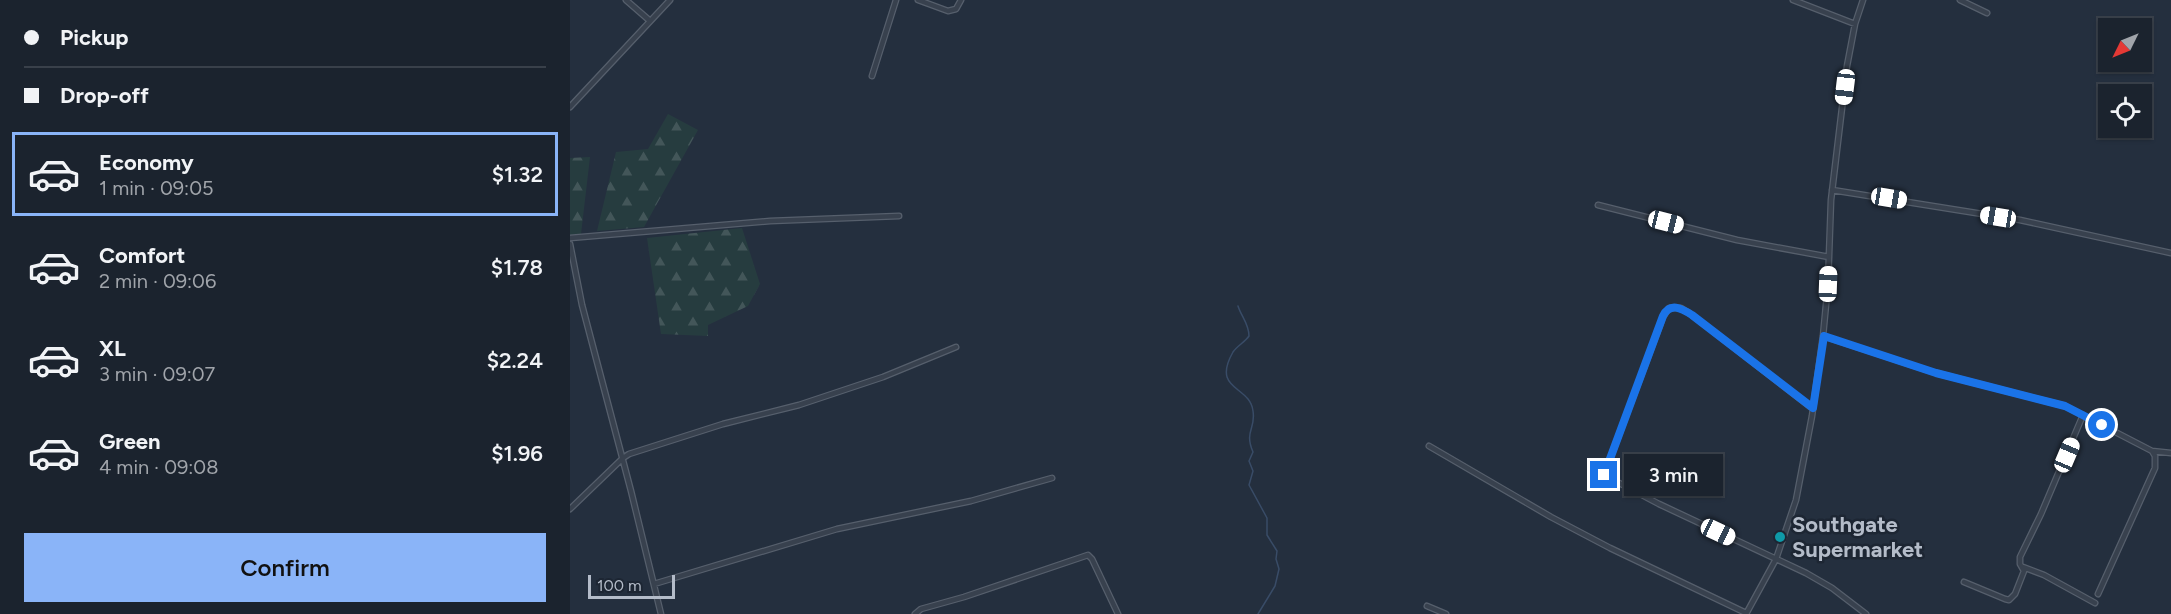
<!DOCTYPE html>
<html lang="en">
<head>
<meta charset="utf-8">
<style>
  :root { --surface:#1b232e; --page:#282f3a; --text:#f1f3f6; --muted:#a0a4aa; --line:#39404a; --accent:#8ab4f8 }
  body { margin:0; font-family:Figtree,sans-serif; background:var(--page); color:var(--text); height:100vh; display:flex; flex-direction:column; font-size:22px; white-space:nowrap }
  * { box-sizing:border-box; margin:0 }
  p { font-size:20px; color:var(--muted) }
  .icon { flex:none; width:33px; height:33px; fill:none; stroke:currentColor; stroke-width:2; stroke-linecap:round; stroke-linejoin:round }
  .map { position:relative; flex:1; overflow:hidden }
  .panel { display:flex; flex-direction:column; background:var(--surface); width:570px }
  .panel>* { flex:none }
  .top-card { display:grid; align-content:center; height:132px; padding:0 24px; background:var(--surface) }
  .needle { width:39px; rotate:227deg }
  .fabs { position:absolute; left:1528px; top:18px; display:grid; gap:12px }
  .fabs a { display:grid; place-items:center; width:54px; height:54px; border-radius:0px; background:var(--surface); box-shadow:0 2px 4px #0004,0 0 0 2px var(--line); font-size:30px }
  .scale { position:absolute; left:18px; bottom:15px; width:87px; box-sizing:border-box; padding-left:6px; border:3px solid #b4bcc9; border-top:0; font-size:16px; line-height:21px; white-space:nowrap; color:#b4bcc9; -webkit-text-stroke:4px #1d2633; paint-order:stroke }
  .end { position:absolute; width:27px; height:27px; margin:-14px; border:8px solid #1a73e8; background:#fff; box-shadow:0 0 0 3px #fff }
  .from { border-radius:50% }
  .bubble { position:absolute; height:42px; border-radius:0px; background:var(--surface); box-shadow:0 2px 4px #0004,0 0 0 2px var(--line); font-size:20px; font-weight:600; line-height:42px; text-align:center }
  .car { position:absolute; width:18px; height:36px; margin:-18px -9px; border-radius:8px; box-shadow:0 0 4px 2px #0007; background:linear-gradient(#fff 24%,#345 0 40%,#fff 0 76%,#345 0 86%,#fff 0) }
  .top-card b { display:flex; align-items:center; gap:21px; height:57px; font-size:22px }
  .top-card b+b { border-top:2px solid var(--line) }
  .top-card i { width:15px; height:15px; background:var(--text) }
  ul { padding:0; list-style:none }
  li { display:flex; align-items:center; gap:18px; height:84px; margin:0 12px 9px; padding:0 12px; border:3px solid transparent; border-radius:0px }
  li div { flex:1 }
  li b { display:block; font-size:22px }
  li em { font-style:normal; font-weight:600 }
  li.selected { border-color:var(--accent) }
  li>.icon { width:54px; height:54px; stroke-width:1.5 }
  .cta { display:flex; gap:12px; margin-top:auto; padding:12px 24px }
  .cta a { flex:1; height:69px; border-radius:0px; background:var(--accent); color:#111; font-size:24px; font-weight:600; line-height:69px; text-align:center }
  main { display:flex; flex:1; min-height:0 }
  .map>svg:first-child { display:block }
  .forest { fill:url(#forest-firs) }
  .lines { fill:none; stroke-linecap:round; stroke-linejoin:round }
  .stream { stroke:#394c67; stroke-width:1.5 }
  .street-casing { stroke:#565f6c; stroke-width:7 }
  .street { stroke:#38414e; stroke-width:4.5 }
  .route { stroke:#1a73e8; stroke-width:8 }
  .culture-dot { fill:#0f9aa8; stroke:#1d2633; stroke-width:2 }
  .labels { text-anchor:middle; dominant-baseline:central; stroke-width:5; stroke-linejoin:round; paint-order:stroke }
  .poi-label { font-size:22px; font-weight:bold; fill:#b4bcc9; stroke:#1d2633; text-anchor:start }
</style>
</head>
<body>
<main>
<section class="panel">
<div class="top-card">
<b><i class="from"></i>Pickup</b>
<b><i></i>Drop-off</b>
</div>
<ul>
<li class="selected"><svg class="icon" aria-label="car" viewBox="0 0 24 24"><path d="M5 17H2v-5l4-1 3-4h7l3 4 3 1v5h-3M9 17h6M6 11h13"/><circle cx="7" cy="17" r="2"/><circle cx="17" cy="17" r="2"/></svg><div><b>Economy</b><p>1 min · 09:05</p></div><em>$1.32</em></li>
<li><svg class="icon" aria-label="car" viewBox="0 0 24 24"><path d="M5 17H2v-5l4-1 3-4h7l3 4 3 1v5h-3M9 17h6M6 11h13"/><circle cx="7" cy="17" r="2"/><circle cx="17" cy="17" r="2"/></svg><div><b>Comfort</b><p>2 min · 09:06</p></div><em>$1.78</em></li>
<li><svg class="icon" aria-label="car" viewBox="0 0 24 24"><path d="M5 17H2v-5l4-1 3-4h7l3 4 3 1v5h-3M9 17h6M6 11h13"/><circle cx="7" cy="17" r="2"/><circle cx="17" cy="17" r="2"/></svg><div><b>XL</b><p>3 min · 09:07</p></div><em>$2.24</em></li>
<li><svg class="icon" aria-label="car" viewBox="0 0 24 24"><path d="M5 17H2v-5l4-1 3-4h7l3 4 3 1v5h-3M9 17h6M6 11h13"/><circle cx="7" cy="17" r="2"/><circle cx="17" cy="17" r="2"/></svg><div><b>Green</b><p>4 min · 09:08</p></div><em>$1.96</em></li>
</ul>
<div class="cta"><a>Confirm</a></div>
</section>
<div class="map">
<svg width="1601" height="614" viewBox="0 0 1601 614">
  <defs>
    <pattern id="forest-firs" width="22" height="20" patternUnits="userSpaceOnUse" patternTransform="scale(1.5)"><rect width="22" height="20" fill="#263c3f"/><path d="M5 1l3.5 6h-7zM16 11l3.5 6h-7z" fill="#435659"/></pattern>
  </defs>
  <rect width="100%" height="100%" fill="#242f3e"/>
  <path class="forest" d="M98 114 128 130 74 227 27 231 46 152 78 149Z
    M20 157 11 234 0 235V158Z
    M172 228 190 284 178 306 138 325V336L91 334 77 238Z"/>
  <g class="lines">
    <path class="stream" d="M668 306C671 316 679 324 679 336 675 342 667 346 663 352 641 391 680 385 683 411 686 429 674 431 683 452L679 461 683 471 679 485 697 518V535L707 551 706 559 709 569 705 586 688 614"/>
    <defs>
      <path id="street" d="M56 0 79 20
        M348 0 378 11 386 9 391 0
        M1223 0 1285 24
        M1390 0 1417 13
        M302 76 326 0
        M0 107 100 0
        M1262 190 1450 220 1601 253
        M1028 205 1167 240 1259 257
        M0 238 200 221 329 216
        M0 244 12 305 61 491 91 614
        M1253 336 1366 373 1495 406 1582 451 1585 456V468L1528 594
        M1243 409 1122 315 1111 308H1099L1093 317 1034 475 1089 504 1236 573 1262 588 1296 614
        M859 446 981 517 1040 548 1176 613
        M1582 451 1601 453
        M0 509 53 458 59 454 153 424 229 405 313 377 386 347
        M1453 567 1474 575 1525 603
        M1394 582 1435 599 1439 600 1445 594 1454 571 1450 564V557L1471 514 1513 415
        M84 584 267 529 401 501 482 478
        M857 606 876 614
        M345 614 351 609 394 597 518 555 522 559 548 614
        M1176 614 1206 559 1226 500 1242 416 1253 336 1258 284 1261 200 1277 66 1285 24 1293 0"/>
    </defs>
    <use href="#street" class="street-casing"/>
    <use href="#street" class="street"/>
  </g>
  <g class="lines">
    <path class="route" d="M1034 475 1093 316C1100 302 1111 308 1122 315L1243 408 1254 336 1366 373 1495 406 1532 425"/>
  </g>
  <circle class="culture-dot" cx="1210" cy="537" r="6"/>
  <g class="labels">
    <g class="poi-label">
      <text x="1222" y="524">Southgate<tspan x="1222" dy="25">Supermarket</tspan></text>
    </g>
  </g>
</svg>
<div class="fabs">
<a><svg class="needle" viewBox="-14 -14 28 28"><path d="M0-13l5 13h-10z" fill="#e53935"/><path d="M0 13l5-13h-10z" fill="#a0a4aa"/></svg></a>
<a><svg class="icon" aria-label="locate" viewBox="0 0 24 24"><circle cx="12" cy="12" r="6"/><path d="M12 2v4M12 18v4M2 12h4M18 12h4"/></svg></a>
</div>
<div class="scale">100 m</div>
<i class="end from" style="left:1532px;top:425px"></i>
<i class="end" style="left:1034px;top:475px"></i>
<div class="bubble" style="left:1054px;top:454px;width:99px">3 min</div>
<i class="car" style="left:1275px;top:87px;rotate:187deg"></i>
<i class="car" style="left:1319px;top:198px;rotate:99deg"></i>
<i class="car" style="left:1428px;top:217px;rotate:279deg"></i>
<i class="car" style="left:1096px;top:222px;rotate:104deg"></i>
<i class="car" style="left:1258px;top:284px;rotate:2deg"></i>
<i class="car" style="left:1497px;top:455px;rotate:23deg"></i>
<i class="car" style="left:1148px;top:532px;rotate:115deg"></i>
</div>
</main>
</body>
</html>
